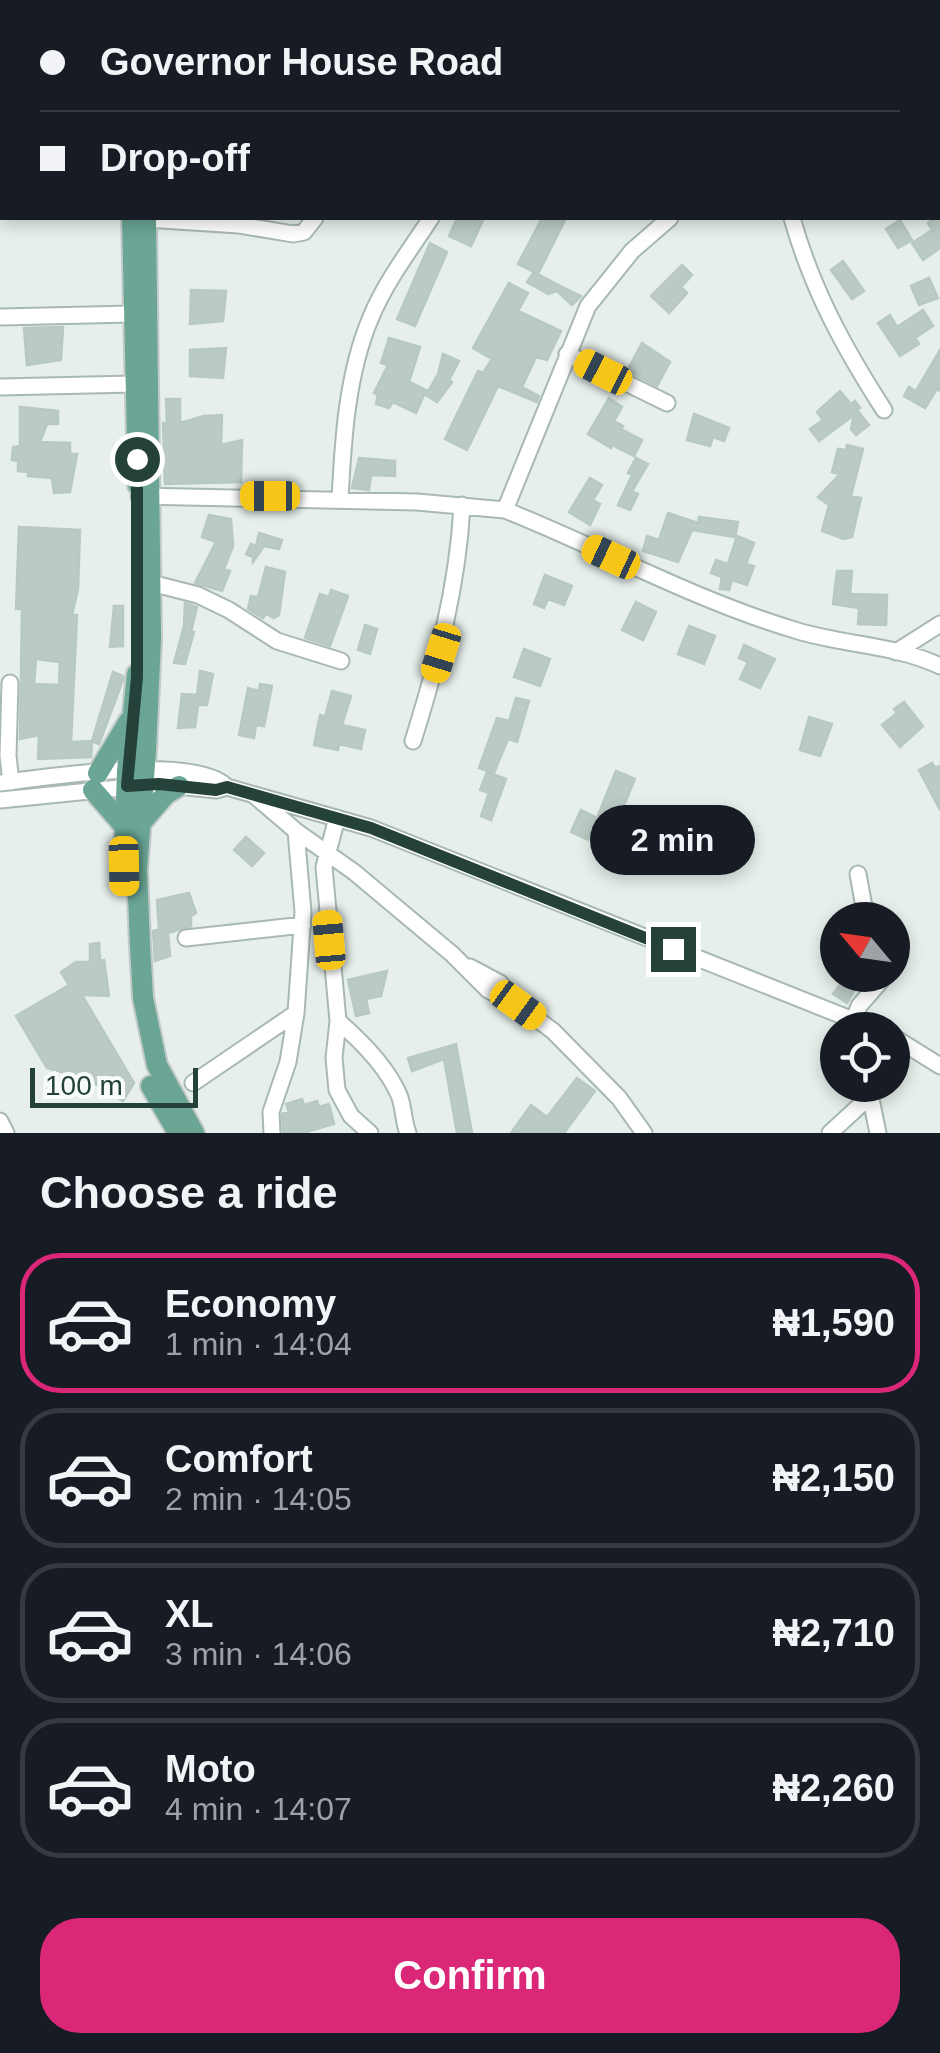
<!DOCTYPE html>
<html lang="en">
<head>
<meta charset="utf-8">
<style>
	:root { --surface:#171b24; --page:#20242c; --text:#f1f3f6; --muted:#9ea1a6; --line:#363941; --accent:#db2777 }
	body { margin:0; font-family:Arial,sans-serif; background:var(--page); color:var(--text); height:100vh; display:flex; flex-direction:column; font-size:38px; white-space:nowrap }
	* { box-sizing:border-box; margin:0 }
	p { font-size:32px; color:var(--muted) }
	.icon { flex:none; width:55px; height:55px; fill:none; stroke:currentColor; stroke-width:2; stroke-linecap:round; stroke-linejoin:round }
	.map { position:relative; height:1133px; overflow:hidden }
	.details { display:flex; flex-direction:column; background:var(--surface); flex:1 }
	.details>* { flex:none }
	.guide { position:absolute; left:0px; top:0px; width:940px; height:220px; box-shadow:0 5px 15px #0003; display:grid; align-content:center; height:220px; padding:0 40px; background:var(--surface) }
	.needle { width:65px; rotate:299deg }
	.controls { position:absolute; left:820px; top:902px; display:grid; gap:20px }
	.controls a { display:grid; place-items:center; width:90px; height:90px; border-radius:50%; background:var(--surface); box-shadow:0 5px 15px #0003; font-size:50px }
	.scale { position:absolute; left:30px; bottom:25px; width:168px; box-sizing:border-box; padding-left:10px; border:5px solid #24423a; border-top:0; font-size:28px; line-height:35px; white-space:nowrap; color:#24423a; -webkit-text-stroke:8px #f7fbf9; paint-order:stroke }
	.end { position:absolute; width:45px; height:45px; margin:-22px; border:12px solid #24423a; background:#fff; box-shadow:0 0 0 5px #fff }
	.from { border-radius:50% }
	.bubble { position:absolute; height:70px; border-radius:35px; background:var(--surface); box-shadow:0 5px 15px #0003; font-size:32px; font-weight:600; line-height:70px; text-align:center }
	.car { position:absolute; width:30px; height:60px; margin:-30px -15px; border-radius:12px; box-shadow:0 0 8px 2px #0007; background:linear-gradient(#f5c518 24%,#345 0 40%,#f5c518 0 76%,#345 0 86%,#f5c518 0) }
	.guide b { display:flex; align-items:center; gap:35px; height:95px; font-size:38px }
	.guide b+b { border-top:2px solid var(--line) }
	.guide i { width:25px; height:25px; background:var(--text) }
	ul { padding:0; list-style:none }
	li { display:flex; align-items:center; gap:30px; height:140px; margin:0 20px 15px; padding:0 20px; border:5px solid var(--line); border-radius:40px }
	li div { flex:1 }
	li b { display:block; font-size:38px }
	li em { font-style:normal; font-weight:600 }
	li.selected { border-color:var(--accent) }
	li>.icon { width:90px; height:90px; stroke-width:1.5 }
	h2 { padding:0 40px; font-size:45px; line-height:120px }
	.button { display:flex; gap:20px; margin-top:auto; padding:20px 40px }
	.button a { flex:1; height:115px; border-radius:40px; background:var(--accent); color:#fff; font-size:40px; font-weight:600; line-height:115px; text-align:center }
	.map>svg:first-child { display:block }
	.building { fill:#bbcac4; stroke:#b8c9c2; stroke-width:2.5; fill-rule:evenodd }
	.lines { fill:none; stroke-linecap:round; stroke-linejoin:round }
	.minor-casing { stroke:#a8b8b2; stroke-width:19 }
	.major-casing { stroke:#c2cac8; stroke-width:24 }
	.minor { stroke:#fff; stroke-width:15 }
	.major { stroke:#6aa596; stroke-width:20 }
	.route { stroke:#24423a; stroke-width:12 }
</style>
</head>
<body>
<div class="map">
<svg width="940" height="1133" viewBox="0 0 940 1133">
	<rect width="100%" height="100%" fill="#e6efeb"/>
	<path class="building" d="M940,213V248L923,260L912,243L932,230L928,223Z
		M457,218H484L471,246L449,236Z
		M542,218H566L538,274L518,264Z
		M900,220L912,240L898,248L886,229Z
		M430,243L447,252L415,326L397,319Z
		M843,261L864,291L852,299L831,270Z
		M682,265L692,275L681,287L687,293L669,313L651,296Z
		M534,272L564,288L581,296L572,305L557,291L548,294L527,282Z
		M929,278L938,298L919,305L911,286Z
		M509,283L528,293L518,311L561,331L547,360L536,357L522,387L539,396L537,402L498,386L467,450L445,439L478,371L483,373L492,359L473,348Z
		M191,290L226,291L223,321L190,324Z
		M923,310L933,326L915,338L919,344L900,356L878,323L890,315L897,327Z
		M63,327L61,360L27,365L24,328Z
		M389,338L420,347L409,382L426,390L416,413L393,402L389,408L376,404L378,395L374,393L388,365L381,363Z
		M642,343L670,362L657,386L627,371Z
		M226,348L223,378L190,376V350Z
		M940,350V391L937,389L925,408L904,396L909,387L916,391Z
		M443,354L459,361L449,380L452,382L437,402L426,395L438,374Z
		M840,391L851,404L855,401L860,408L857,410L869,425L856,435L851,429L854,415L819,441L810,429L823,420L817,412Z
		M609,398L622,407L614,421L623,426L621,429L642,440L634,456L612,445L611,448L588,434Z
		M166,399H180V423L204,416L222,415L221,445L242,440L241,482L165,484L163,423H167Z
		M20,407L58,411V424H47L40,442L70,443V454H77L70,492L54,493L52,478L28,476V472L18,471V461L12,460L13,447L20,446Z
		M694,414L729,428L724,441L713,437L710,446L687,440Z
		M847,445L863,449L851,496L861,498L852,537L844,539L822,531L829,505L818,497L840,474L832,472L838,449L846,450Z
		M359,458L395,461V476L371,475L369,490L352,488Z
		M636,458L648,464L632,491L638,494L630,510L618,505L632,475L628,473Z
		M590,478L602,485L593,500L600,504L590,525L569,512Z
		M668,513L698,523L699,517L738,522L735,537L692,530L678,562L643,551L647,536L659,540Z
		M209,515L231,519L233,546L224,569L230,571L222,591L195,583L216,542L202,537Z
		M19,527L80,530L78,589L72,615H77L71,742L92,741L91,757L38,759L39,735L20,739L22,609H16ZM36,659L60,662L59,685L34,684Z
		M259,533L282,540L279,549L264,546L253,562V557L246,554L251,544L256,546Z
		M737,536L754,543L746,564L754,566L747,585L732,580L729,590L720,589L722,577L711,573L716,560L728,564Z
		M266,567L285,572L279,615L274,618L266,614L263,618L248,609L251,596L258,597Z
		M837,571H852L850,594L887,595L886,625L858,624L859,608L833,604Z
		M545,575L572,586L564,605L548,599L544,608L534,604Z
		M331,590L348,596L330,646L305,638L320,594L329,597Z
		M636,602L656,612L643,640L622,630Z
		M185,603L197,607L191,632H194L185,664L174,663L184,626Z
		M114,606H123V646L110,647Z
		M365,625L377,629L370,654L358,650Z
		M689,626L715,636L704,664L678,654Z
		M744,645L775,659L760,688L740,679L748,662L739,658Z
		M524,649L550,659L540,686L514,677Z
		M200,671L213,674L207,705H198L195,727L178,728L182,694L197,695Z
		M113,672L123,676V680L99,744L92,741Z
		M260,684L272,686L264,726L256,725L254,738L239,735L248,688L259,691Z
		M332,691L351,696L342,725L365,730L361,749L339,744L338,750L314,745L320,715L325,717Z
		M516,698L529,701L517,742L508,739L494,773L479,768L497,718L509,721Z
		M904,702L923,726L900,747L882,725L897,713L894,709Z
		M809,717L832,724L820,756L800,750Z
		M932,763L935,768L940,766V810L919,770Z
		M616,771L635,779L609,841L592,833L588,840L571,832L581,810L597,818Z
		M487,772L506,779L491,820L481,816L489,793L480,790Z
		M246,837L264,853L252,866L234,850Z
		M189,893L196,913L191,916V926L168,933L170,956L155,961L153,931L159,929L157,900Z
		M99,943L100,961L104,960L109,996L82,995L134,1083L123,1101L89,1080L47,1068L16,1016L69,985L61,972L76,962H90V944Z
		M387,971L381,996L366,999L369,1013L356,1016L348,980Z
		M847,975H863L847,1003L833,994Z
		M456,1044L472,1133H457L444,1059L412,1071L408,1058Z
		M577,1078L595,1091L564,1133H511L531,1105L547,1117Z
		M302,1099L304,1105L317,1101L319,1107L329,1104L334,1124L303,1133H283L282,1114L289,1112L286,1104Z"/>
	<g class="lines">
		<defs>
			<path id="minor" d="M477,2L480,0
				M938,120L940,121
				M792,218C812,289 844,348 884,410
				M146,219L239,225L293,234L304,232L315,218
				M1,317L132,314
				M567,354L667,403
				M0,387L134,384
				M139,496L417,502L505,510L588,306L632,251L670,218
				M340,500C343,439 347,373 371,317C386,281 410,250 431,218
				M505,510C603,549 696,601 798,631C844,645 896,645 940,666
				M151,583L198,595L229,610L277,641L341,661
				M896,652L940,624
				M10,683L8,756L11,782
				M413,741C437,664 458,586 462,505
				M0,783C46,777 195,754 227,787L371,828L878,1030
				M255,796L296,831L303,912L296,1013L288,1062L271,1112L272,1133
				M0,800L159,784L216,790L227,787
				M337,818L324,867L338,1021L334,1058L337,1090L351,1116L370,1133
				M296,831L354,872L452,954L488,990L518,1005L553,1031L619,1098L644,1133
				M858,874L864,907L871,920
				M186,938L303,925
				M470,967L500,983L518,1005
				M854,1020L859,1006L886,975
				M338,1021C360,1040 387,1067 399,1095C404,1107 403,1121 408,1133
				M892,1036L940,1066
				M193,1083L296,1013
				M868,1085L878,1133
				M0,1121L6,1133
				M830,1133L870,1096"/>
			<path id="major" d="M154,2V0
				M168,2L169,0
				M132,218L138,485
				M146,218L151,638L146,751L137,870L140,945L143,998L157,1065L194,1133
				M98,773L129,721
				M93,790L125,827
				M140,824L166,794L179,786
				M124,855L127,771L137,674
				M151,1086L178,1133"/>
		</defs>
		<use href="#minor" class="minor-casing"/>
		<use href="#major" class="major-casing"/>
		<use href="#minor" class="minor"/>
		<use href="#major" class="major"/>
	</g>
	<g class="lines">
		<path class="route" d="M137,459V677L127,786L159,784L216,790L227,787L371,828L673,949"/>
	</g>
</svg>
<div class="controls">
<a><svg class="needle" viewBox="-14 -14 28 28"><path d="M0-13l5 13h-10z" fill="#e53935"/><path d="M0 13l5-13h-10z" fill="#9ea1a6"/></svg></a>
<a><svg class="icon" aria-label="locate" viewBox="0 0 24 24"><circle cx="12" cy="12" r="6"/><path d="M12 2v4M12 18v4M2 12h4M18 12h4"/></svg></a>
</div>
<div class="scale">100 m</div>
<i class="end from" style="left:137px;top:459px"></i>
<i class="end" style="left:673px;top:949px"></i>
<div class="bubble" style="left:590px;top:805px;width:165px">2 min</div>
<i class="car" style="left:603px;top:372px;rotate:297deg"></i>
<i class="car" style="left:270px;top:496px;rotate:270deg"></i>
<i class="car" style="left:611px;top:557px;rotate:295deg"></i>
<i class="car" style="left:441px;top:653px;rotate:197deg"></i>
<i class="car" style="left:124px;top:866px;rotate:179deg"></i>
<i class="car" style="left:329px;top:940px;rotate:355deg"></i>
<i class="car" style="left:518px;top:1005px;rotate:126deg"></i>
<div class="guide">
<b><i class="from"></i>Governor House Road</b>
<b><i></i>Drop-off</b>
</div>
</div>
<section class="details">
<h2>Choose a ride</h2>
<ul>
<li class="selected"><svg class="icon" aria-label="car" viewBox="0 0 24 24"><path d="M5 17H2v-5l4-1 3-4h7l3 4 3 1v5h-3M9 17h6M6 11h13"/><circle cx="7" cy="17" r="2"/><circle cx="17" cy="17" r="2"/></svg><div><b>Economy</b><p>1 min · 14:04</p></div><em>₦1,590</em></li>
<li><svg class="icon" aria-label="car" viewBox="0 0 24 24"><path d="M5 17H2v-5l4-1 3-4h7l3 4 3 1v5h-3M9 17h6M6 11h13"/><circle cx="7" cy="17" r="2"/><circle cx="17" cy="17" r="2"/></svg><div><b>Comfort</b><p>2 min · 14:05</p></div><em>₦2,150</em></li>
<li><svg class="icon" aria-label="car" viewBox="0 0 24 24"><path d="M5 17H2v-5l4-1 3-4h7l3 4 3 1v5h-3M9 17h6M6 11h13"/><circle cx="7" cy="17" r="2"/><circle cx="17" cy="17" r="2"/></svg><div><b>XL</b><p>3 min · 14:06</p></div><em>₦2,710</em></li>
<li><svg class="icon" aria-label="car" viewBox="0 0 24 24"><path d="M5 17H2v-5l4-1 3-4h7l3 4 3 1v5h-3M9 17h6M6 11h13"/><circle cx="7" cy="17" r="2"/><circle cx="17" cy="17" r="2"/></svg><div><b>Moto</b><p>4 min · 14:07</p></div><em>₦2,260</em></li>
</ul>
<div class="button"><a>Confirm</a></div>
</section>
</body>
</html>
